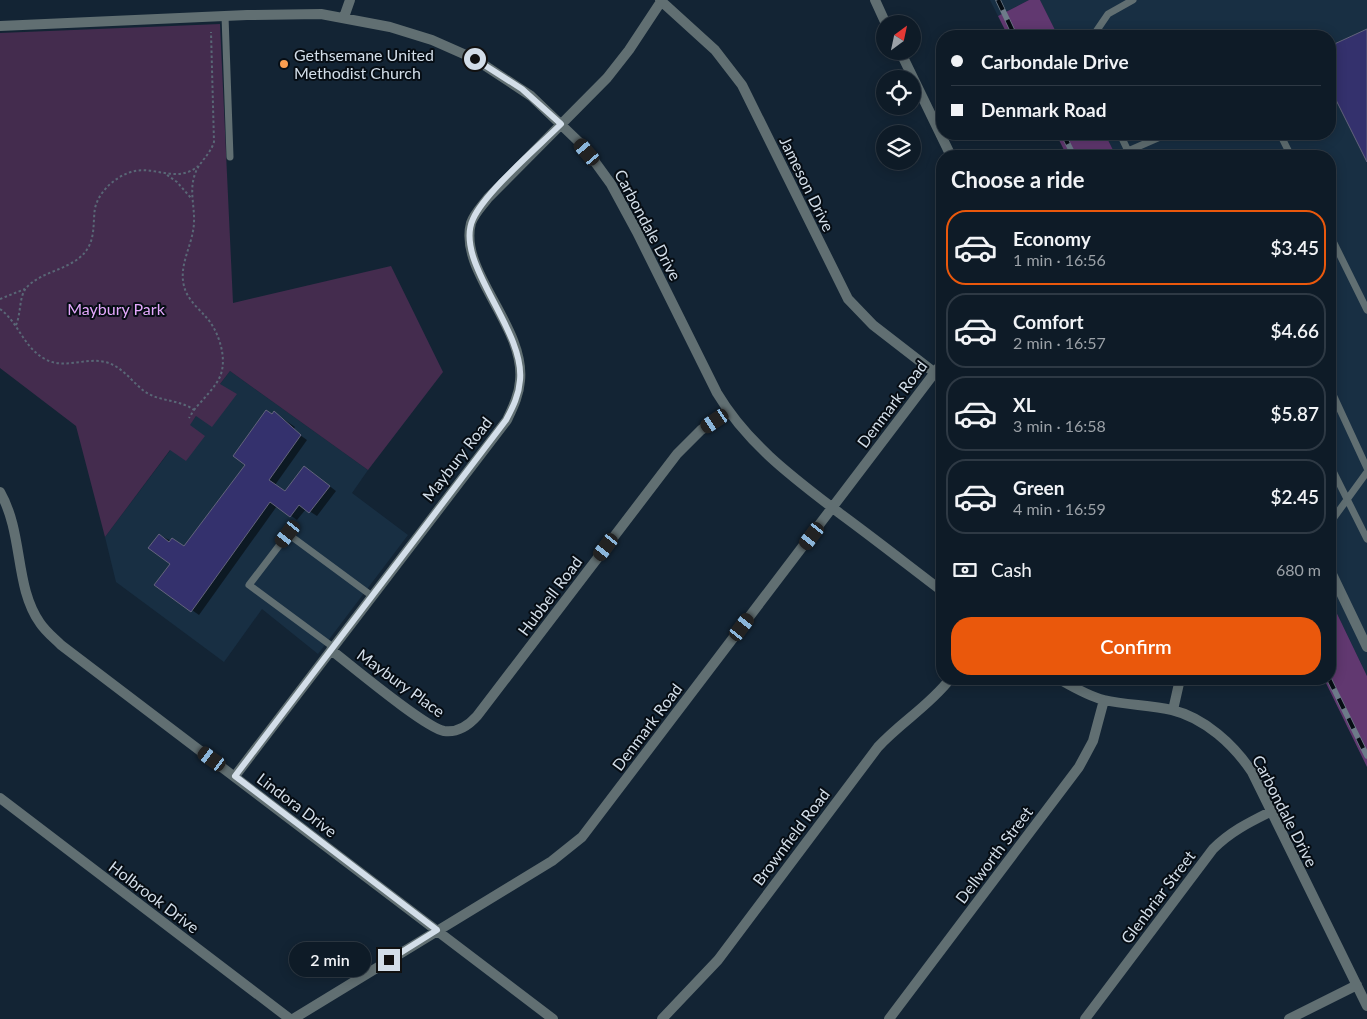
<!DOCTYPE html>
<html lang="en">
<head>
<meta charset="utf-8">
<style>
	:root { --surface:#0e1b27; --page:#1c2833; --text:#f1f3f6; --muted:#9ba1a7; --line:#2e3944; --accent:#ea580c }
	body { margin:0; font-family:Lato,sans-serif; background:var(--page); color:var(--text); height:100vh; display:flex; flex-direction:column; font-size:19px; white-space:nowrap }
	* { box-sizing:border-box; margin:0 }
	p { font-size:16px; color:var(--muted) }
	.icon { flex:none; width:28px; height:28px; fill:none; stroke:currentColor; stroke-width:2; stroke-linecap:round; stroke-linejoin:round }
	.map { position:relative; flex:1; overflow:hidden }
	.panel { position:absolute; left:936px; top:150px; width:400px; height:535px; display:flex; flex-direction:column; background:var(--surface); border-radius:20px; box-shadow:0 2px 12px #0003,0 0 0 1px var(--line) }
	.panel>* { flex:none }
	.banner { position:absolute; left:936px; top:30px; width:400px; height:110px; border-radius:20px; box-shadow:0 2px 12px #0003,0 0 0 1px var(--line); display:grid; align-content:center; height:110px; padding:0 15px; background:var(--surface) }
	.needle { width:32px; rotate:33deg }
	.tools { position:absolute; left:876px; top:15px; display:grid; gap:10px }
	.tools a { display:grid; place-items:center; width:45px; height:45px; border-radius:50%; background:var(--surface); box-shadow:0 2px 12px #0003,0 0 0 1px var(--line); font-size:25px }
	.end { position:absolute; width:22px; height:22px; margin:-11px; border:6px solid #d3dee9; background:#111; box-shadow:0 0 0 2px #111 }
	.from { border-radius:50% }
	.bubble { position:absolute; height:35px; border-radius:18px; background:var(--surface); box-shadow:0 2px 12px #0003,0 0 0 1px var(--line); font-size:16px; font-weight:600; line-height:35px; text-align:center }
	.car { position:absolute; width:15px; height:30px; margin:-15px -8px; border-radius:6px; box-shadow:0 0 4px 1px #0007; background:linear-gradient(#222 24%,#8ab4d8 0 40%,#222 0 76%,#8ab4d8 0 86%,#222 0) }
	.banner b { display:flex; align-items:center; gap:18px; height:48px; font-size:19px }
	.banner b+b { border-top:1px solid var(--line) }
	.banner i { width:12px; height:12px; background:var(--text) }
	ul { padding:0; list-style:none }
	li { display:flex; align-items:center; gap:15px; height:75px; margin:0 10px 8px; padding:0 5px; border:2px solid var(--line); border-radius:20px }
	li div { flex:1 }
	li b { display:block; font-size:19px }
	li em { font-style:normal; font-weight:600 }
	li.active { border-color:var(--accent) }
	li>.icon { width:45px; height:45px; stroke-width:1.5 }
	h2 { padding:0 15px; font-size:22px; line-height:60px }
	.pay { display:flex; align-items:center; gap:12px; height:55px; padding:0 15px; font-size:19px }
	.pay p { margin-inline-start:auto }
	.primary-button { display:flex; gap:10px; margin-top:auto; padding:10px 15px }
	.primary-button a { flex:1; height:58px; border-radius:20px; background:var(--accent); color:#fff; font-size:20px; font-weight:600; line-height:58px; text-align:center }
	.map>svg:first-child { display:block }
	.built { fill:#182f43 }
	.green { fill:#442c4e }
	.forest { fill:#613870 }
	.shadow { fill:#0007 }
	.building { fill:#34316d; stroke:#63647c }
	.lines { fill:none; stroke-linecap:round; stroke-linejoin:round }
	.path { stroke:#596776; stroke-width:2; stroke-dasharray:2.5 2.5; stroke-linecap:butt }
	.lane { stroke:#616f72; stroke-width:7 }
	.street { stroke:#616f72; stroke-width:10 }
	.rail-casing { stroke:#6d7b89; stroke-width:5.5 }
	.rail { stroke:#060d14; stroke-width:4; stroke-dasharray:11; stroke-linecap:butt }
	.route { stroke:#d3dee9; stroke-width:6 }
	.poi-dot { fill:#fb9e50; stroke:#060d14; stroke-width:2 }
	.labels { text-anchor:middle; stroke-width:4; stroke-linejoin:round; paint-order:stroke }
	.poi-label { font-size:16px; fill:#d3dee9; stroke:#060d14; text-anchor:start }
	.street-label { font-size:16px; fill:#d3dee9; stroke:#060d14 }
	.park-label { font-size:16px; fill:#e4a8fc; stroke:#060d14 }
</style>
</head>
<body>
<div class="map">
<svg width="1367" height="1019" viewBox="0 0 1367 1019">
	<rect width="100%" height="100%" fill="#132434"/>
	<path class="built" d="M990,0H1029L998,16Z
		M1040,0H1367V676L1330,599V156H1116L1105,134H1330V36H1058Z
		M230,371L368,470L352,493L408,535L318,654L262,609L224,662L116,582L105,537Z"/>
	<path class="green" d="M220,24L233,303L391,266L443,372L368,470L230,371L220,384L237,394L212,427L196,416L190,425L205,436L186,461L170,450L105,537L76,426L0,368V33Z"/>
	<path class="forest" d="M1029,0H1040L1058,36H1008L998,16Z
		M1056,134H1105L1116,156H1067Z
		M1330,599L1367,676V767L1324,679H1330Z"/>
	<path class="shadow" d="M275,413L295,427L293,430L307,440L275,485L286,492L311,472L336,491L317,516L306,509L297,520L277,506L199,615L156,585L172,564L159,535L184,547L246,465Z"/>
	<path class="building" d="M1367,29V162L1330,88V46Z
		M266,410L272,414L274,411L301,435L269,480L285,491L304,466L330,486L309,513L299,505L290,517L270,502L191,612L154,585L170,564L148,548L159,534L169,542L172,538L184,546L245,465L233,456Z"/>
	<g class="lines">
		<path class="path" d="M167,175L177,182L191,198
			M0,299L25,289
			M0,309C19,323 23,347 45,359C64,370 85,357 105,362C122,366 131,381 144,391C159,402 179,399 194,410L189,418
			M16,325C21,314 19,297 26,288C43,269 77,270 89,246C95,234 93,221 95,208C99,192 113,179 128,173C152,163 176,185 198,166
			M194,410C202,400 217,386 221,374C227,356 218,330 206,317C198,308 187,299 184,286C179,267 190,249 193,231C197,211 188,193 195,174C199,162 210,155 214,142L211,32"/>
		<path class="lane" d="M225,16L230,157
			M1093,36L1108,14L1133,0
			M1120,134L1128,151L1167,134
			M1280,134L1291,156
			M1330,235L1367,310
			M1330,388L1367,468
			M1330,465L1367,539
			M1330,523L1367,472
			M333,647L249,585L288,534L372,596"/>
		<path class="street" d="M660,0L715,50L742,85L848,299L873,325L935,373
			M875,0L886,24
			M344,17L350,0
			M0,26L247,15L321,14L390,27L432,40L475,59L531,96L578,141L595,162L611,184L637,232L717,393C748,445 795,479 842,515C876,540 909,566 942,591
			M900,51L951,156
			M1128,151L1131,156
			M0,492C24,534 14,586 40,623C46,632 54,638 61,645L553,1019
			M1330,570L1367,647
			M331,650C352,666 424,727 444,731C458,733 468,726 477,716L677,454L701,430L728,412
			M1059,679C1073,687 1088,696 1104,700C1126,705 1150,705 1172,710C1205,718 1234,745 1252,772L1367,1006
			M1173,710L1180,679
			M235,776L507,420C513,407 519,395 520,381C526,327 458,271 471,223C474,214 482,206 488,198L607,78L629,50L662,0
			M0,798L290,1019
			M293,1019L552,861L582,837L942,363
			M662,1019L718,960L878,747C901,722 929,706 950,679
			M889,1019L1079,767L1093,741L1104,700
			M1085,1019L1213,849C1231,831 1250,822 1272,811
			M1289,1019L1357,985"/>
		<defs>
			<path id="rail" d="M998,0L1015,36
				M1063,134L1074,156
				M1329,679L1367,756"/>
		</defs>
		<use href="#rail" class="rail-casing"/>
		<use href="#rail" class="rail"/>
	</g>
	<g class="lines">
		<path class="route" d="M389,960L437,930L235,776L506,420C513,407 519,395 520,380C525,329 453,262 473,219C485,192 538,147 561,124L522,89L475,59"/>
	</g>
	<circle class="poi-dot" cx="284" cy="64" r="5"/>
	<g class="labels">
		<g class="poi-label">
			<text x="294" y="61">Gethsemane United<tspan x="294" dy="18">Methodist Church</tspan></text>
		</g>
		<g class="street-label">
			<text transform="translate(807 184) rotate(64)" y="6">Jameson Drive</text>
			<text transform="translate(648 225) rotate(62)" y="6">Carbondale Drive</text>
			<text transform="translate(892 404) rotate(-53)" y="6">Denmark Road</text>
			<text transform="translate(457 459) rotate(-52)" y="6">Maybury Road</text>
			<text transform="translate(550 596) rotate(-53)" y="6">Hubbell Road</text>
			<text transform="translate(401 683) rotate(36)" y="6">Maybury Place</text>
			<text transform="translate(647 727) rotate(-53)" y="6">Denmark Road</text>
			<text transform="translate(297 805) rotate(37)" y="6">Lindora Drive</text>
			<text transform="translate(1285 811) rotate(63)" y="6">Carbondale Drive</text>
			<text transform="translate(791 837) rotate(-53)" y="6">Brownfield Road</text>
			<text transform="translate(994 855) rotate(-53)" y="6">Dellworth Street</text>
			<text transform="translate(154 897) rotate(37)" y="6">Holbrook Drive</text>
			<text transform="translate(1158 897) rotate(-53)" y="6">Glenbriar Street</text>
		</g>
		<g class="park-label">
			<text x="116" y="315">Maybury Park</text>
		</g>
	</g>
</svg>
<div class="tools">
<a><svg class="needle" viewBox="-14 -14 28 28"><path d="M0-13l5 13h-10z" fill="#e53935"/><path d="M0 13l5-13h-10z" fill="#9ba1a7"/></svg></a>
<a><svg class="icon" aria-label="locate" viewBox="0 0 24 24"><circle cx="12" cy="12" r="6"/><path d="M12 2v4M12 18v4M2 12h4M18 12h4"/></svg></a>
<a><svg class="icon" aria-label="layers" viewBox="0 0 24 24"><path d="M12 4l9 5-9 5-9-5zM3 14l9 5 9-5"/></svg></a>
</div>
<i class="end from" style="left:475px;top:59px"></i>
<i class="end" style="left:389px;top:960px"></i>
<div class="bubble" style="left:289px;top:942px;width:82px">2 min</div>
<i class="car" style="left:587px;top:152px;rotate:320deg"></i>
<i class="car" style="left:715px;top:421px;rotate:236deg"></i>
<i class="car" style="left:288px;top:534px;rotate:218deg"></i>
<i class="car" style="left:812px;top:536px;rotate:217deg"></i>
<i class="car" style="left:606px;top:547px;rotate:217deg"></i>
<i class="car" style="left:742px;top:627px;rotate:37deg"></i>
<i class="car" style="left:212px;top:759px;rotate:306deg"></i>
<div class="banner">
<b><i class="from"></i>Carbondale Drive</b>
<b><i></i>Denmark Road</b>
</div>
<section class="panel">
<h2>Choose a ride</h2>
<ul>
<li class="active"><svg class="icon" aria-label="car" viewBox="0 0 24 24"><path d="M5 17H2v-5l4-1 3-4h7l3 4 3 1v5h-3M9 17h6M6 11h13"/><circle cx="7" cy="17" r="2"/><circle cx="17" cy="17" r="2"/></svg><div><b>Economy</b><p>1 min · 16:56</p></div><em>$3.45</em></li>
<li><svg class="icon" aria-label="car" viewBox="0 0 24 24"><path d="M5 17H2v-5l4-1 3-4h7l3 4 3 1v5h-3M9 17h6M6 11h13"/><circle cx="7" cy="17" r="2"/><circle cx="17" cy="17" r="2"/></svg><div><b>Comfort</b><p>2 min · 16:57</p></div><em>$4.66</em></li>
<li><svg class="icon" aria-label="car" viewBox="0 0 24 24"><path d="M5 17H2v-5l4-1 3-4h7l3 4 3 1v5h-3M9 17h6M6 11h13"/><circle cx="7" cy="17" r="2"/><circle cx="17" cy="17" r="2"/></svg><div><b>XL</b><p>3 min · 16:58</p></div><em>$5.87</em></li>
<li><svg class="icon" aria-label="car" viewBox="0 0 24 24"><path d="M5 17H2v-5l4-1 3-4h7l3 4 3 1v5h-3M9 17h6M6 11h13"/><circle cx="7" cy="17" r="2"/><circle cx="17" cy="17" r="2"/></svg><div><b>Green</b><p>4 min · 16:59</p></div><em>$2.45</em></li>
</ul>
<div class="pay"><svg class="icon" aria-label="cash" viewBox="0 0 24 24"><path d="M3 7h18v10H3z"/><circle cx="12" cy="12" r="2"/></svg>Cash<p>680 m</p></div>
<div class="primary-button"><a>Confirm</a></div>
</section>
</div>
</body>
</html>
